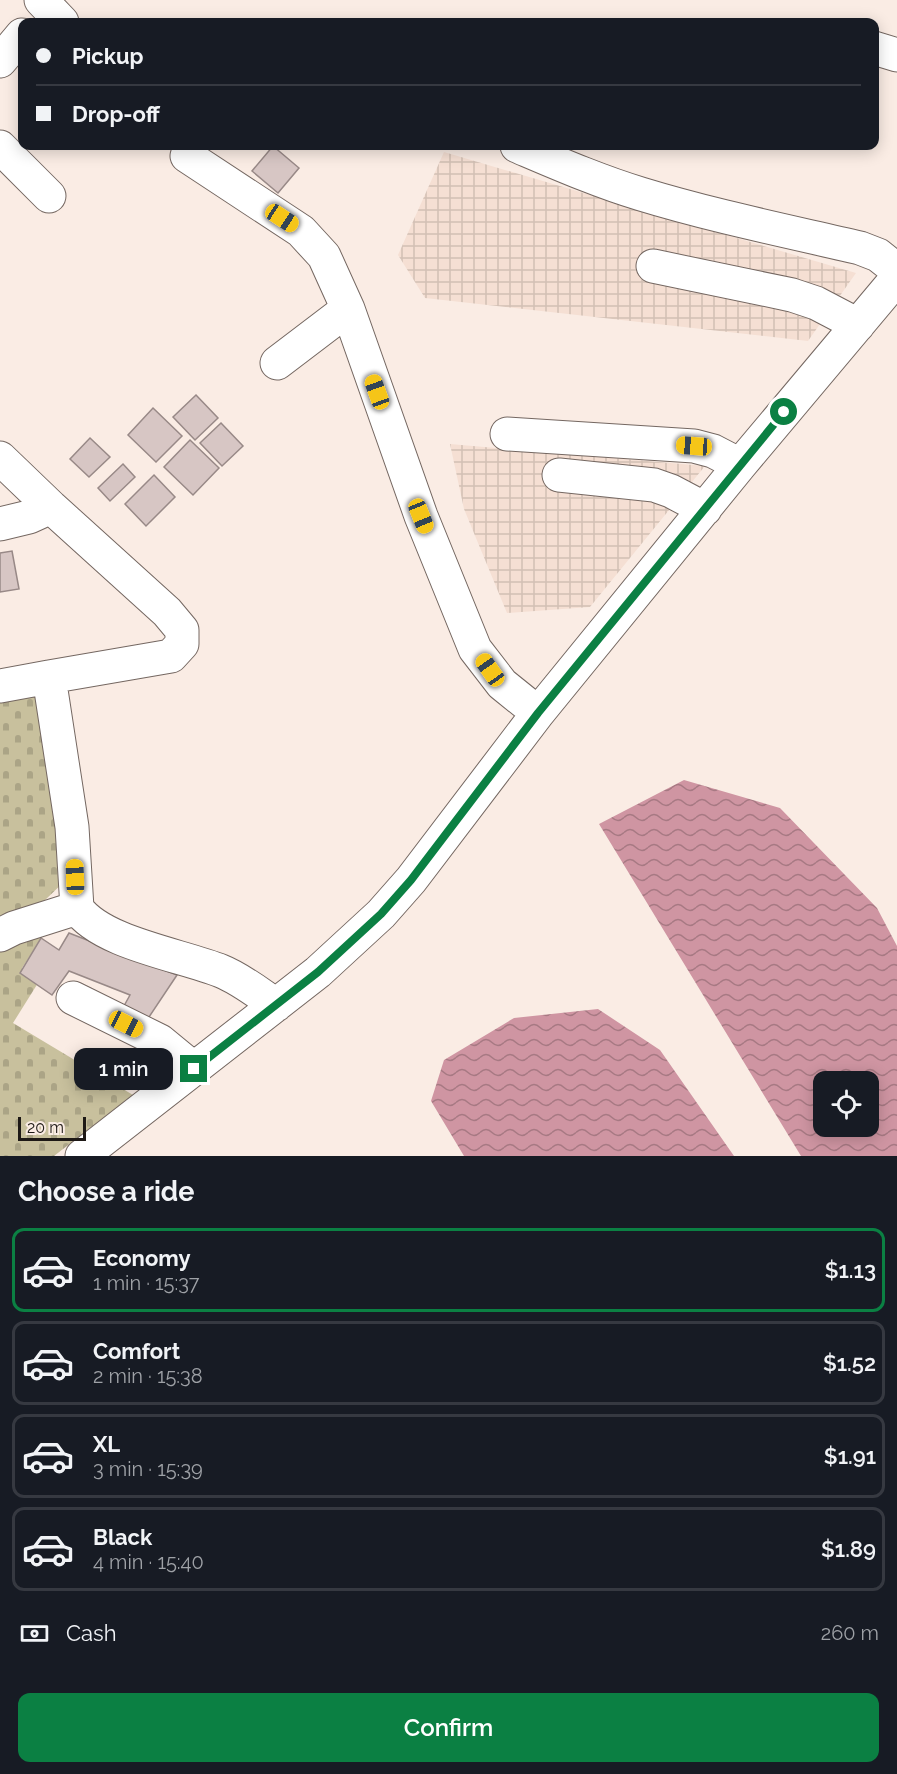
<!DOCTYPE html>
<html lang="en">
<head>
<meta charset="utf-8">
<style>
	:root { --surface:#171b24; --page:#20242c; --text:#f1f3f6; --muted:#9ea1a6; --line:#363941; --accent:#0b8043 }
	body { margin:0; font-family:Raleway,sans-serif; background:var(--page); color:var(--text); height:100vh; display:flex; flex-direction:column; font-size:22px; white-space:nowrap }
	* { box-sizing:border-box; margin:0 }
	p { font-size:20px; color:var(--muted) }
	.icon { flex:none; width:33px; height:33px; fill:none; stroke:currentColor; stroke-width:2; stroke-linecap:round; stroke-linejoin:round }
	.map { position:relative; height:1156px; overflow:hidden }
	.sheet { display:flex; flex-direction:column; background:var(--surface); flex:1 }
	.sheet>* { flex:none }
	.top-card { position:absolute; left:18px; top:18px; width:861px; height:132px; border-radius:12px; box-shadow:0 3px 15px #0003; display:grid; align-content:center; height:132px; padding:0 18px; background:var(--surface) }
	.tools { position:absolute; left:813px; top:1071px; display:grid; gap:12px }
	.tools a { display:grid; place-items:center; width:66px; height:66px; border-radius:12px; background:var(--surface); box-shadow:0 3px 15px #0003; font-size:30px }
	.scale { position:absolute; left:18px; bottom:15px; width:68px; box-sizing:border-box; padding-left:6px; border:3px solid #1e1916; border-top:0; font-size:16px; line-height:21px; white-space:nowrap; color:#1e1916; -webkit-text-stroke:4px #faece4; paint-order:stroke }
	.end { position:absolute; width:27px; height:27px; margin:-14px; border:8px solid #0b8043; background:#fff; box-shadow:0 0 0 3px #fff }
	.from { border-radius:50% }
	.bubble { position:absolute; height:42px; border-radius:12px; background:var(--surface); box-shadow:0 3px 15px #0003; font-size:20px; font-weight:600; line-height:42px; text-align:center }
	.car { position:absolute; width:18px; height:36px; margin:-18px -9px; border-radius:8px; box-shadow:0 0 4px 2px #0007; background:linear-gradient(#f5c518 24%,#345 0 40%,#f5c518 0 76%,#345 0 86%,#f5c518 0) }
	.top-card b { display:flex; align-items:center; gap:21px; height:57px; font-size:22px }
	.top-card b+b { border-top:2px solid var(--line) }
	.top-card i { width:15px; height:15px; background:var(--text) }
	ul { padding:0; list-style:none }
	li { display:flex; align-items:center; gap:18px; height:84px; margin:0 12px 9px; padding:0 6px; border:3px solid var(--line); border-radius:12px }
	li div { flex:1 }
	li b { display:block; font-size:22px }
	li em { font-style:normal; font-weight:600 }
	li.current { border-color:var(--accent) }
	li>.icon { width:54px; height:54px; stroke-width:1.5 }
	h2 { padding:0 18px; font-size:27px; line-height:72px }
	.pay { display:flex; align-items:center; gap:15px; height:66px; padding:0 18px; font-size:22px }
	.pay p { margin-inline-start:auto }
	.primary-button { display:flex; gap:12px; margin-top:auto; padding:12px 18px }
	.primary-button a { flex:1; height:69px; border-radius:12px; background:var(--accent); color:#fff; font-size:24px; font-weight:600; line-height:69px; text-align:center }
	.map>svg:first-child { display:block }
	.industrial { fill:url(#industrial-grid) }
	.cemetery { fill:url(#cemetery-stones) }
	.water { fill:url(#water-waves); fill-rule:evenodd }
	.building { fill:#d7c6c4; stroke:#988987; stroke-width:1.5 }
	.lines { fill:none; stroke-linecap:round; stroke-linejoin:round }
	.minor-casing { stroke:#746761; stroke-width:35 }
	.minor { stroke:#fff; stroke-width:33 }
	.route { stroke:#0b8043; stroke-width:8 }
</style>
</head>
<body>
<div class="map">
<svg width="897" height="1156" viewBox="0 0 897 1156">
	<defs>
		<pattern id="industrial-grid" width="8" height="8" patternUnits="userSpaceOnUse" patternTransform="scale(1.5)"><rect width="8" height="8" fill="#f5dfd3"/><path d="M0 4h8M4 0v8" fill="none" stroke="#d2bfb4"/></pattern>
		<pattern id="cemetery-stones" width="16" height="16" patternUnits="userSpaceOnUse" patternTransform="scale(1.5)"><rect width="16" height="16" fill="#c8c09d"/><path d="M2 7V4a2 2 0 0 1 4 0v3zM10 15v-3a2 2 0 0 1 4 0v3z" fill="#aba486"/></pattern>
		<pattern id="water-waves" width="16" height="10" patternUnits="userSpaceOnUse" patternTransform="scale(1.5)"><rect width="16" height="10" fill="#cf95a2"/><path d="M0 5q4-4 8 0t8 0" fill="none" stroke="#a77983"/></pattern>
	</defs>
	<rect width="100%" height="100%" fill="#faece4"/>
	<path class="industrial" d="M444,152L856,273L808,341L425,298L398,255Z
		M450,444L705,466L590,607L507,613L464,509Z"/>
	<path class="cemetery" d="M33,689L53,766L67,879L43,902L52,922L22,968L38,983L13,1023L133,1095L54,1156H0V694Z"/>
	<path class="water" d="M684,780L780,808L877,908L897,946V1156H801L599,824ZM824,1082H868V1126H824Z
		M598,1009L660,1050L734,1156H464L431,1101L444,1060L514,1018Z"/>
	<path class="building" d="M273,146L299,168L278,193L252,171Z
		M196,395L218,418L195,440L173,417Z
		M153,408L182,436L156,462L128,435Z
		M221,423L243,446L222,466L200,443Z
		M90,438L110,457L89,477L70,459Z
		M190,440L219,468L193,495L164,467Z
		M123,464L135,477L110,501L98,488Z
		M154,475L175,497L146,526L125,504Z
		M12,551L19,589L0,592V553Z
		M69,933L177,975L141,1029L119,1015L130,995L69,971L52,995L20,973L41,938L59,950Z"/>
	<g class="lines">
		<defs>
			<path id="minor" d="M41,0L62,22
				M874,48L897,55
				M0,61L22,35
				M517,146C557,163 598,181 641,194C713,216 787,231 860,248L878,255L897,270
				M0,147L49,196
				M187,156L301,231L324,256L348,309L421,516L475,649L502,684L538,713
				M653,266L792,295L816,303L858,325
				M277,363L348,309
				M507,434L694,446L713,451L740,465
				M0,458L51,507L167,612L182,630V644L171,656L49,677
				M559,475L654,485L671,491L705,509
				M0,524L29,517L51,507
				M0,686L49,677L72,827L77,908C101,943 181,955 221,971C241,979 258,993 276,1005
				M0,935L14,928L77,908
				M73,998L160,1041L194,1069
				M82,1156L318,972L381,914L411,880L538,713L740,465L897,278"/>
		</defs>
		<use href="#minor" class="minor-casing"/>
		<use href="#minor" class="minor"/>
	</g>
	<g class="lines">
		<path class="route" d="M194,1069L318,972L381,914L411,880L538,713L784,412"/>
	</g>
</svg>
<div class="tools">
<a><svg class="icon" aria-label="locate" viewBox="0 0 24 24"><circle cx="12" cy="12" r="6"/><path d="M12 2v4M12 18v4M2 12h4M18 12h4"/></svg></a>
</div>
<div class="scale">20 m</div>
<i class="end from" style="left:784px;top:412px"></i>
<i class="end" style="left:194px;top:1069px"></i>
<div class="bubble" style="left:74px;top:1048px;width:99px">1 min</div>
<i class="car" style="left:282px;top:218px;rotate:123deg"></i>
<i class="car" style="left:377px;top:392px;rotate:340deg"></i>
<i class="car" style="left:694px;top:446px;rotate:274deg"></i>
<i class="car" style="left:421px;top:516px;rotate:158deg"></i>
<i class="car" style="left:490px;top:670px;rotate:325deg"></i>
<i class="car" style="left:75px;top:877px;rotate:358deg"></i>
<i class="car" style="left:126px;top:1024px;rotate:117deg"></i>
<div class="top-card">
<b><i class="from"></i>Pickup</b>
<b><i></i>Drop-off</b>
</div>
</div>
<section class="sheet">
<h2>Choose a ride</h2>
<ul>
<li class="current"><svg class="icon" aria-label="car" viewBox="0 0 24 24"><path d="M5 17H2v-5l4-1 3-4h7l3 4 3 1v5h-3M9 17h6M6 11h13"/><circle cx="7" cy="17" r="2"/><circle cx="17" cy="17" r="2"/></svg><div><b>Economy</b><p>1 min · 15:37</p></div><em>$1.13</em></li>
<li><svg class="icon" aria-label="car" viewBox="0 0 24 24"><path d="M5 17H2v-5l4-1 3-4h7l3 4 3 1v5h-3M9 17h6M6 11h13"/><circle cx="7" cy="17" r="2"/><circle cx="17" cy="17" r="2"/></svg><div><b>Comfort</b><p>2 min · 15:38</p></div><em>$1.52</em></li>
<li><svg class="icon" aria-label="car" viewBox="0 0 24 24"><path d="M5 17H2v-5l4-1 3-4h7l3 4 3 1v5h-3M9 17h6M6 11h13"/><circle cx="7" cy="17" r="2"/><circle cx="17" cy="17" r="2"/></svg><div><b>XL</b><p>3 min · 15:39</p></div><em>$1.91</em></li>
<li><svg class="icon" aria-label="car" viewBox="0 0 24 24"><path d="M5 17H2v-5l4-1 3-4h7l3 4 3 1v5h-3M9 17h6M6 11h13"/><circle cx="7" cy="17" r="2"/><circle cx="17" cy="17" r="2"/></svg><div><b>Black</b><p>4 min · 15:40</p></div><em>$1.89</em></li>
</ul>
<div class="pay"><svg class="icon" aria-label="cash" viewBox="0 0 24 24"><path d="M3 7h18v10H3z"/><circle cx="12" cy="12" r="2"/></svg>Cash<p>260 m</p></div>
<div class="primary-button"><a>Confirm</a></div>
</section>
</body>
</html>
